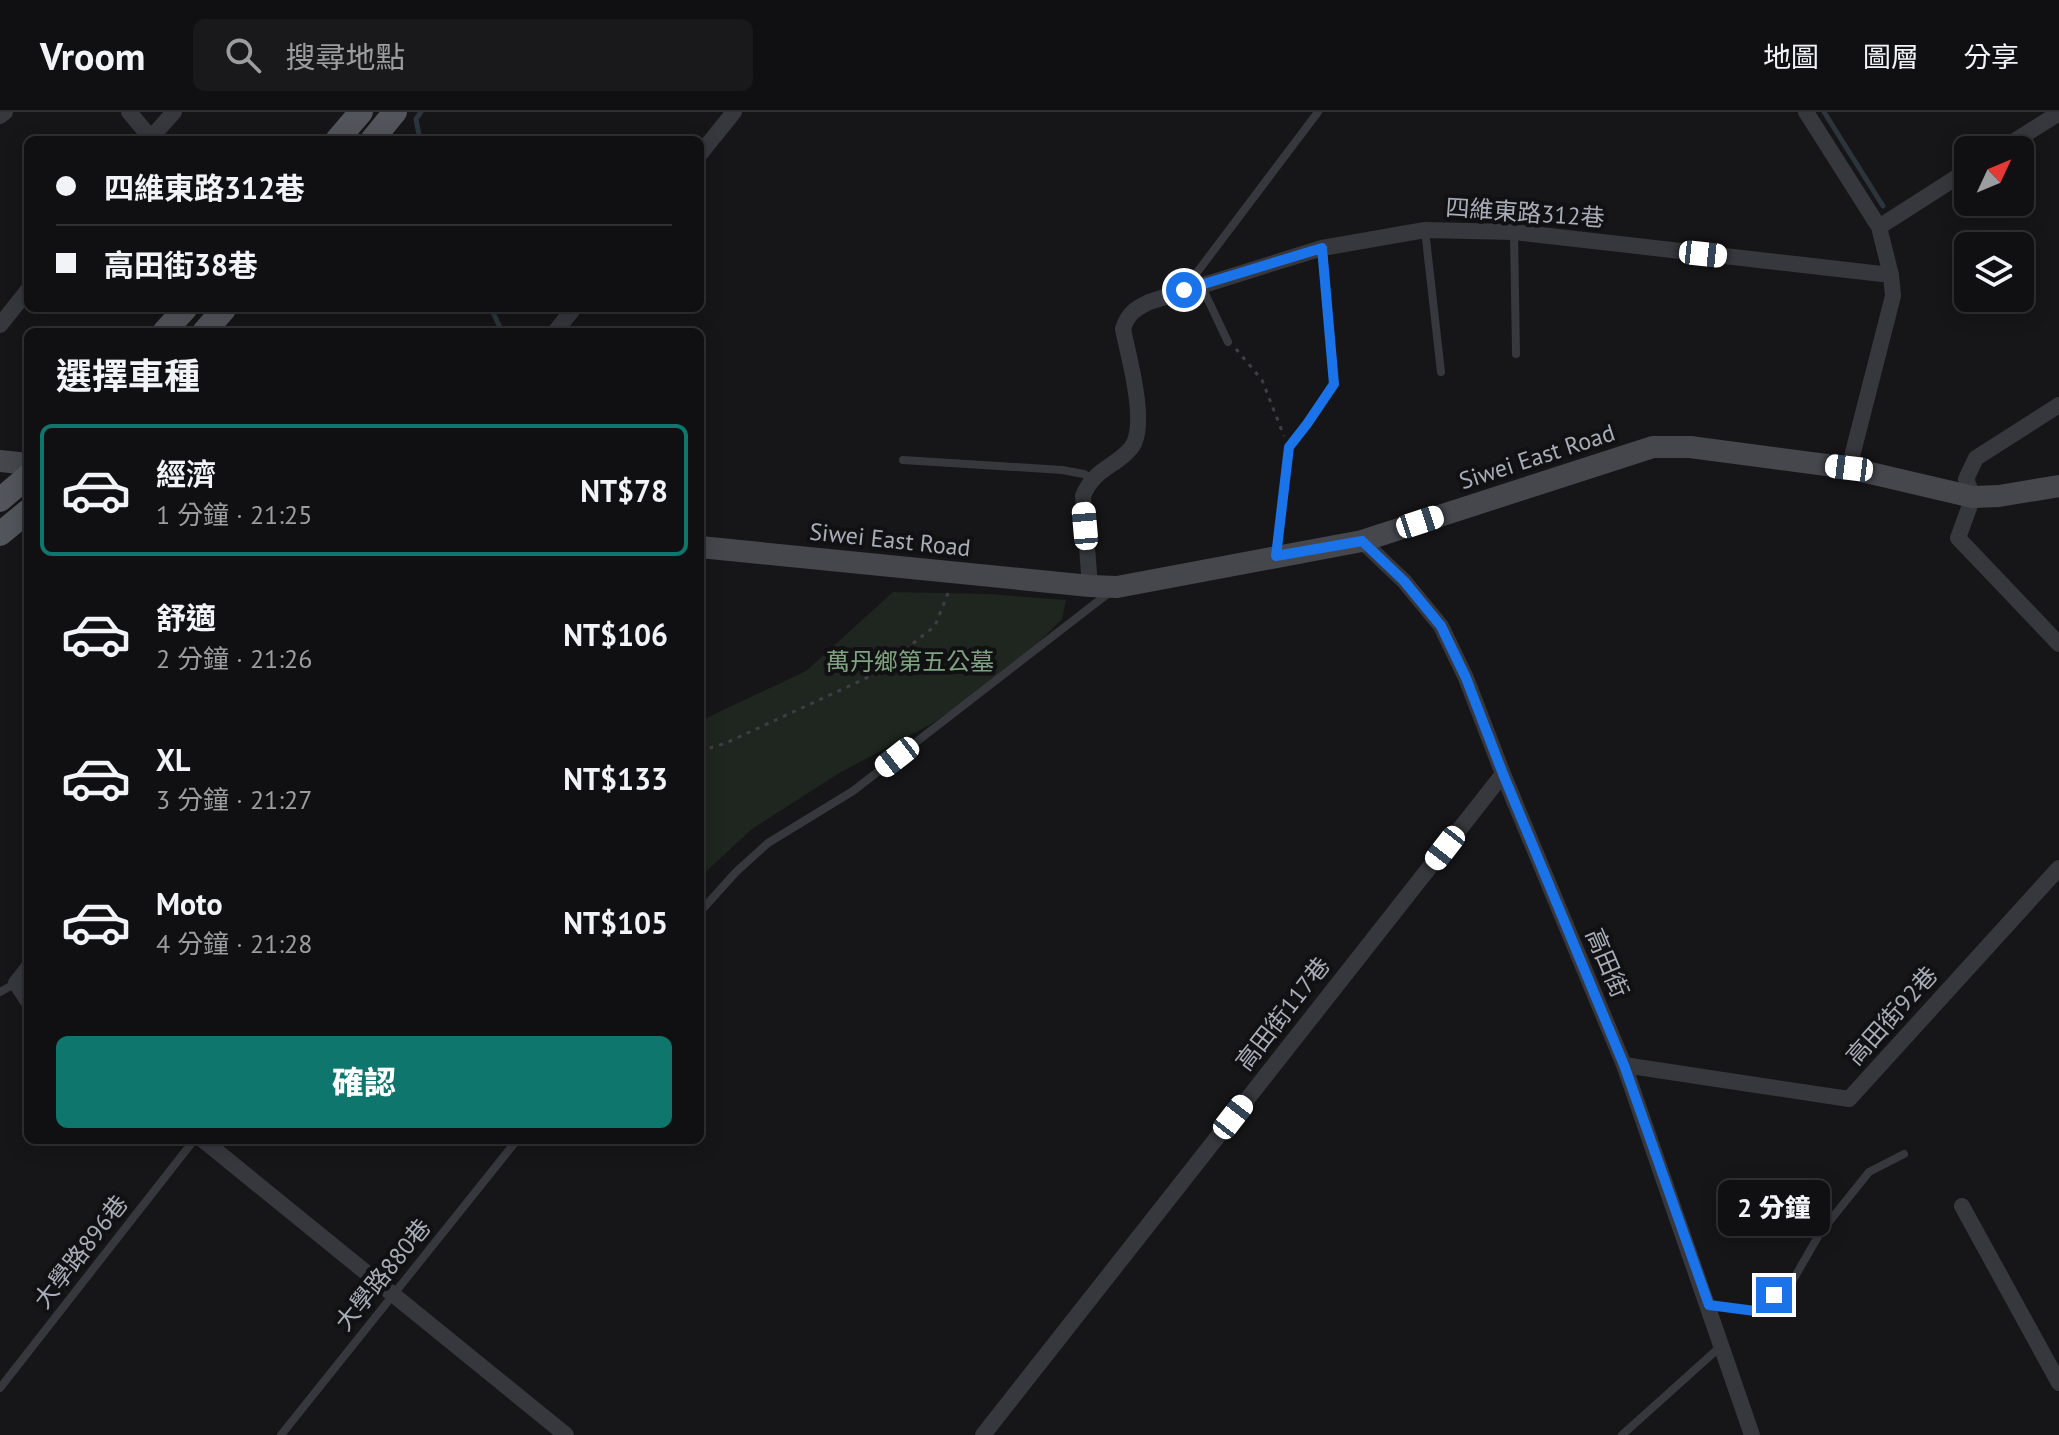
<!DOCTYPE html>
<html lang="zh-TW">
<head>
<meta charset="utf-8">
<style>
	:root { --surface:#101012; --page:#19191b; --text:#f1f3f6; --muted:#9c9d9f; --line:#303032; --accent:#0f766e }
	body { margin:0; font-family:"PT Sans","Noto Sans TC",sans-serif; background:var(--page); color:var(--text); height:100vh; display:flex; flex-direction:column; font-size:30px; white-space:nowrap }
	* { box-sizing:border-box; margin:0 }
	p { font-size:26px; color:var(--muted) }
	.icon { flex:none; width:44px; height:44px; fill:none; stroke:currentColor; stroke-width:2; stroke-linecap:round; stroke-linejoin:round }
	.map { position:relative; flex:1; overflow:hidden }
	.side { position:absolute; left:24px; top:216px; width:680px; height:816px; display:flex; flex-direction:column; background:var(--surface); border-radius:12px; box-shadow:0 4px 20px #0003,0 0 0 2px var(--line) }
	.side>* { flex:none }
	.banner { position:absolute; left:24px; top:24px; width:680px; height:176px; border-radius:12px; box-shadow:0 4px 20px #0003,0 0 0 2px var(--line); display:grid; align-content:center; height:176px; padding:0 32px; background:var(--surface) }
	.needle { width:52px; rotate:46deg }
	.buttons { position:absolute; left:1954px; top:24px; display:grid; gap:16px }
	.buttons a { display:grid; place-items:center; width:80px; height:80px; border-radius:12px; background:var(--surface); box-shadow:0 4px 20px #0003,0 0 0 2px var(--line); font-size:40px }
	.end { position:absolute; width:36px; height:36px; margin:-18px; border:10px solid #1a73e8; background:#fff; box-shadow:0 0 0 4px #fff }
	.from { border-radius:50% }
	.bubble { position:absolute; height:56px; border-radius:12px; background:var(--surface); box-shadow:0 4px 20px #0003,0 0 0 2px var(--line); font-size:26px; font-weight:800; line-height:56px; text-align:center }
	.car { position:absolute; width:24px; height:48px; margin:-24px -12px; border-radius:10px; box-shadow:0 0 6px 2px #0007; background:linear-gradient(#fff 24%,#345 0 40%,#fff 0 76%,#345 0 86%,#fff 0) }
	.banner b { display:flex; align-items:center; gap:28px; height:76px; font-size:30px }
	.banner b+b { border-top:2px solid var(--line) }
	.banner i { width:20px; height:20px; background:var(--text) }
	ul { padding:0; list-style:none }
	li { display:flex; align-items:center; gap:24px; height:132px; margin:0 16px 12px; padding:0 16px; border:4px solid transparent; border-radius:12px }
	li div { flex:1 }
	li b { display:block; font-size:30px }
	li em { font-style:normal; font-weight:800 }
	li.active { border-color:var(--accent) }
	li>.icon { width:72px; height:72px; stroke-width:1.5 }
	h2 { padding:0 32px; font-size:36px; line-height:96px }
	.primary-button { display:flex; gap:16px; margin-top:auto; padding:16px 32px }
	.primary-button a { flex:1; height:92px; border-radius:12px; background:var(--accent); color:#fff; font-size:32px; font-weight:800; line-height:92px; text-align:center }
	header { display:flex; align-items:center; gap:48px; box-sizing:border-box; height:112px; padding:0 40px; background:var(--surface); border-bottom:2px solid var(--line) }
	header strong { font-size:38px }
	nav { display:flex; gap:44px; margin-inline-start:auto; font-size:28px }
	.search { width:560px; height:72px; background:var(--page); display:flex; align-items:center; gap:20px; box-sizing:border-box; padding:0 28px; border-radius:12px; color:var(--muted); font-size:30px }
	.map>svg:first-child { display:block }
	.green { fill:#1e261f }
	.lines { fill:none; stroke-linecap:round; stroke-linejoin:round }
	.stream { stroke:#2c353c; stroke-width:5 }
	.path { stroke:#3d3f44; stroke-width:3; stroke-dasharray:4 6; stroke-linecap:butt }
	.lane { stroke:#37383d; stroke-width:8 }
	.street { stroke:#37383d; stroke-width:16 }
	.secondary { stroke:#45474d; stroke-width:22 }
	.primary { stroke:#53555c; stroke-width:24 }
	.route { stroke:#1a73e8; stroke-width:10 }
	.labels { text-anchor:middle; stroke-width:8; stroke-linejoin:round; paint-order:stroke }
	.street-label { font-size:24px; fill:#a8adb8; stroke:#111113 }
	.park-label { font-size:24px; fill:#7fa381; stroke:#111113 }
</style>
</head>
<body>
<header>
<strong>Vroom</strong>
<div class="search"><svg class="icon" aria-label="search" viewBox="0 0 24 24"><circle cx="10" cy="10" r="6"/><path d="M15 15l6 6"/></svg>搜尋地點</div>
<nav><a>地圖</a><a>圖層</a><a>分享</a></nav>
</header>
<div class="map">
<svg width="2059" height="1323" viewBox="0 0 2059 1323">
	<rect width="100%" height="100%" fill="#161618"/>
	<path class="green" d="M893,480L988,482L1066,488L1062,507L1016,553L933,611L841,660L752,717L700,765V609L806,559Z"/>
	<g class="lines">
		<path class="stream" d="M1824,0L1883,94
			M420,28L416,7L421,0
			M491,196L502,220"/>
		<path class="path" d="M1236,237L1262,268L1284,324
			M700,639L726,631L873,563L935,514L948,481"/>
		<path class="lane" d="M1425,118L1441,260
			M1514,121L1516,242
			M1201,173L1228,230
			M1186,175L1318,0
			M903,348L1062,358L1084,362L1092,367
			M1276,443L1289,335L1307,312L1334,272L1323,137
			M700,800L736,760L768,731L853,679L1110,480
			M0,880L16,871
			M1709,1193L1755,1199L1793,1168L1820,1121L1869,1060L1904,1042
			M0,1276L194,1028
			M281,1323L517,1028
			M1622,1323L1720,1235"/>
		<path class="street" d="M129,0L151,26
			M1806,0L1879,115L1891,163L1893,184L1849,356
			M0,4L5,0
			M149,28L174,0
			M2000,38L2059,1
			M700,42L734,0
			M1879,115L1968,58
			M0,213L28,178
			M555,220L574,196
			M2059,293L1976,346L1966,367L1973,385L1958,426L2059,532
			M1362,429L1404,469L1441,514L1466,566L1503,662L1624,953L1752,1323
			M1090,474L1083,384C1094,356 1116,355 1131,336C1149,314 1128,243 1123,217C1128,201 1135,197 1149,190L1322,136L1425,118L1514,120L1891,163
			M28,856L16,871L28,889
			M1624,953L1849,987L2059,756
			M203,1028L566,1323
			M1962,1094L2059,1271
			M983,1323L1503,662"/>
		<path class="secondary" d="M0,349L28,352
			M700,435L1090,474L1117,475L1362,429L1653,335H1690L1849,356L1973,385L1999,384L2059,374"/>
		<path class="primary" d="M337,28L361,0
			M372,28L395,0
			M164,220L186,196
			M204,220L225,196
			M0,388L28,364
			M0,422L28,399"/>
	</g>
	<g class="lines">
		<path class="route" d="M1184,178L1322,136L1334,272L1307,312L1289,335L1276,444L1362,429L1404,469L1441,514L1466,566L1503,662L1624,953L1709,1193L1755,1199L1774,1183"/>
	</g>
	<g class="labels">
		<g class="street-label">
			<text transform="translate(1525 101) rotate(4)" y="8">四維東路312巷</text>
			<text transform="translate(1537 345) rotate(-18)" y="8">Siwei East Road</text>
			<text transform="translate(890 428) rotate(6)" y="8">Siwei East Road</text>
			<text transform="translate(1607 851) rotate(67)" y="8">高田街</text>
			<text transform="translate(1283 902) rotate(-52)" y="8">高田街117巷</text>
			<text transform="translate(1892 904) rotate(-48)" y="8">高田街92巷</text>
			<text transform="translate(81 1140) rotate(-52)" y="8">大學路896巷</text>
			<text transform="translate(383 1163) rotate(-51)" y="8">大學路880巷</text>
		</g>
		<g class="park-label">
			<text x="910" y="558">萬丹鄉第五公墓</text>
		</g>
	</g>
</svg>
<div class="buttons">
<a><svg class="needle" viewBox="-14 -14 28 28"><path d="M0-13l5 13h-10z" fill="#e53935"/><path d="M0 13l5-13h-10z" fill="#9c9d9f"/></svg></a>
<a><svg class="icon" aria-label="layers" viewBox="0 0 24 24"><path d="M12 4l9 5-9 5-9-5zM3 14l9 5 9-5"/></svg></a>
</div>
<i class="end from" style="left:1184px;top:178px"></i>
<i class="end" style="left:1774px;top:1183px"></i>
<div class="bubble" style="left:1718px;top:1068px;width:112px">2 分鐘</div>
<i class="car" style="left:1703px;top:142px;rotate:96deg"></i>
<i class="car" style="left:1849px;top:356px;rotate:277deg"></i>
<i class="car" style="left:1420px;top:410px;rotate:72deg"></i>
<i class="car" style="left:1085px;top:414px;rotate:355deg"></i>
<i class="car" style="left:897px;top:645px;rotate:232deg"></i>
<i class="car" style="left:1445px;top:736px;rotate:218deg"></i>
<i class="car" style="left:1233px;top:1005px;rotate:38deg"></i>
<div class="banner">
<b><i class="from"></i>四維東路312巷</b>
<b><i></i>高田街38巷</b>
</div>
<section class="side">
<h2>選擇車種</h2>
<ul>
<li class="active"><svg class="icon" aria-label="car" viewBox="0 0 24 24"><path d="M5 17H2v-5l4-1 3-4h7l3 4 3 1v5h-3M9 17h6M6 11h13"/><circle cx="7" cy="17" r="2"/><circle cx="17" cy="17" r="2"/></svg><div><b>經濟</b><p>1 分鐘 · 21:25</p></div><em>NT$78</em></li>
<li><svg class="icon" aria-label="car" viewBox="0 0 24 24"><path d="M5 17H2v-5l4-1 3-4h7l3 4 3 1v5h-3M9 17h6M6 11h13"/><circle cx="7" cy="17" r="2"/><circle cx="17" cy="17" r="2"/></svg><div><b>舒適</b><p>2 分鐘 · 21:26</p></div><em>NT$106</em></li>
<li><svg class="icon" aria-label="car" viewBox="0 0 24 24"><path d="M5 17H2v-5l4-1 3-4h7l3 4 3 1v5h-3M9 17h6M6 11h13"/><circle cx="7" cy="17" r="2"/><circle cx="17" cy="17" r="2"/></svg><div><b>XL</b><p>3 分鐘 · 21:27</p></div><em>NT$133</em></li>
<li><svg class="icon" aria-label="car" viewBox="0 0 24 24"><path d="M5 17H2v-5l4-1 3-4h7l3 4 3 1v5h-3M9 17h6M6 11h13"/><circle cx="7" cy="17" r="2"/><circle cx="17" cy="17" r="2"/></svg><div><b>Moto</b><p>4 分鐘 · 21:28</p></div><em>NT$105</em></li>
</ul>
<div class="primary-button"><a>確認</a></div>
</section>
</div>
</body>
</html>
